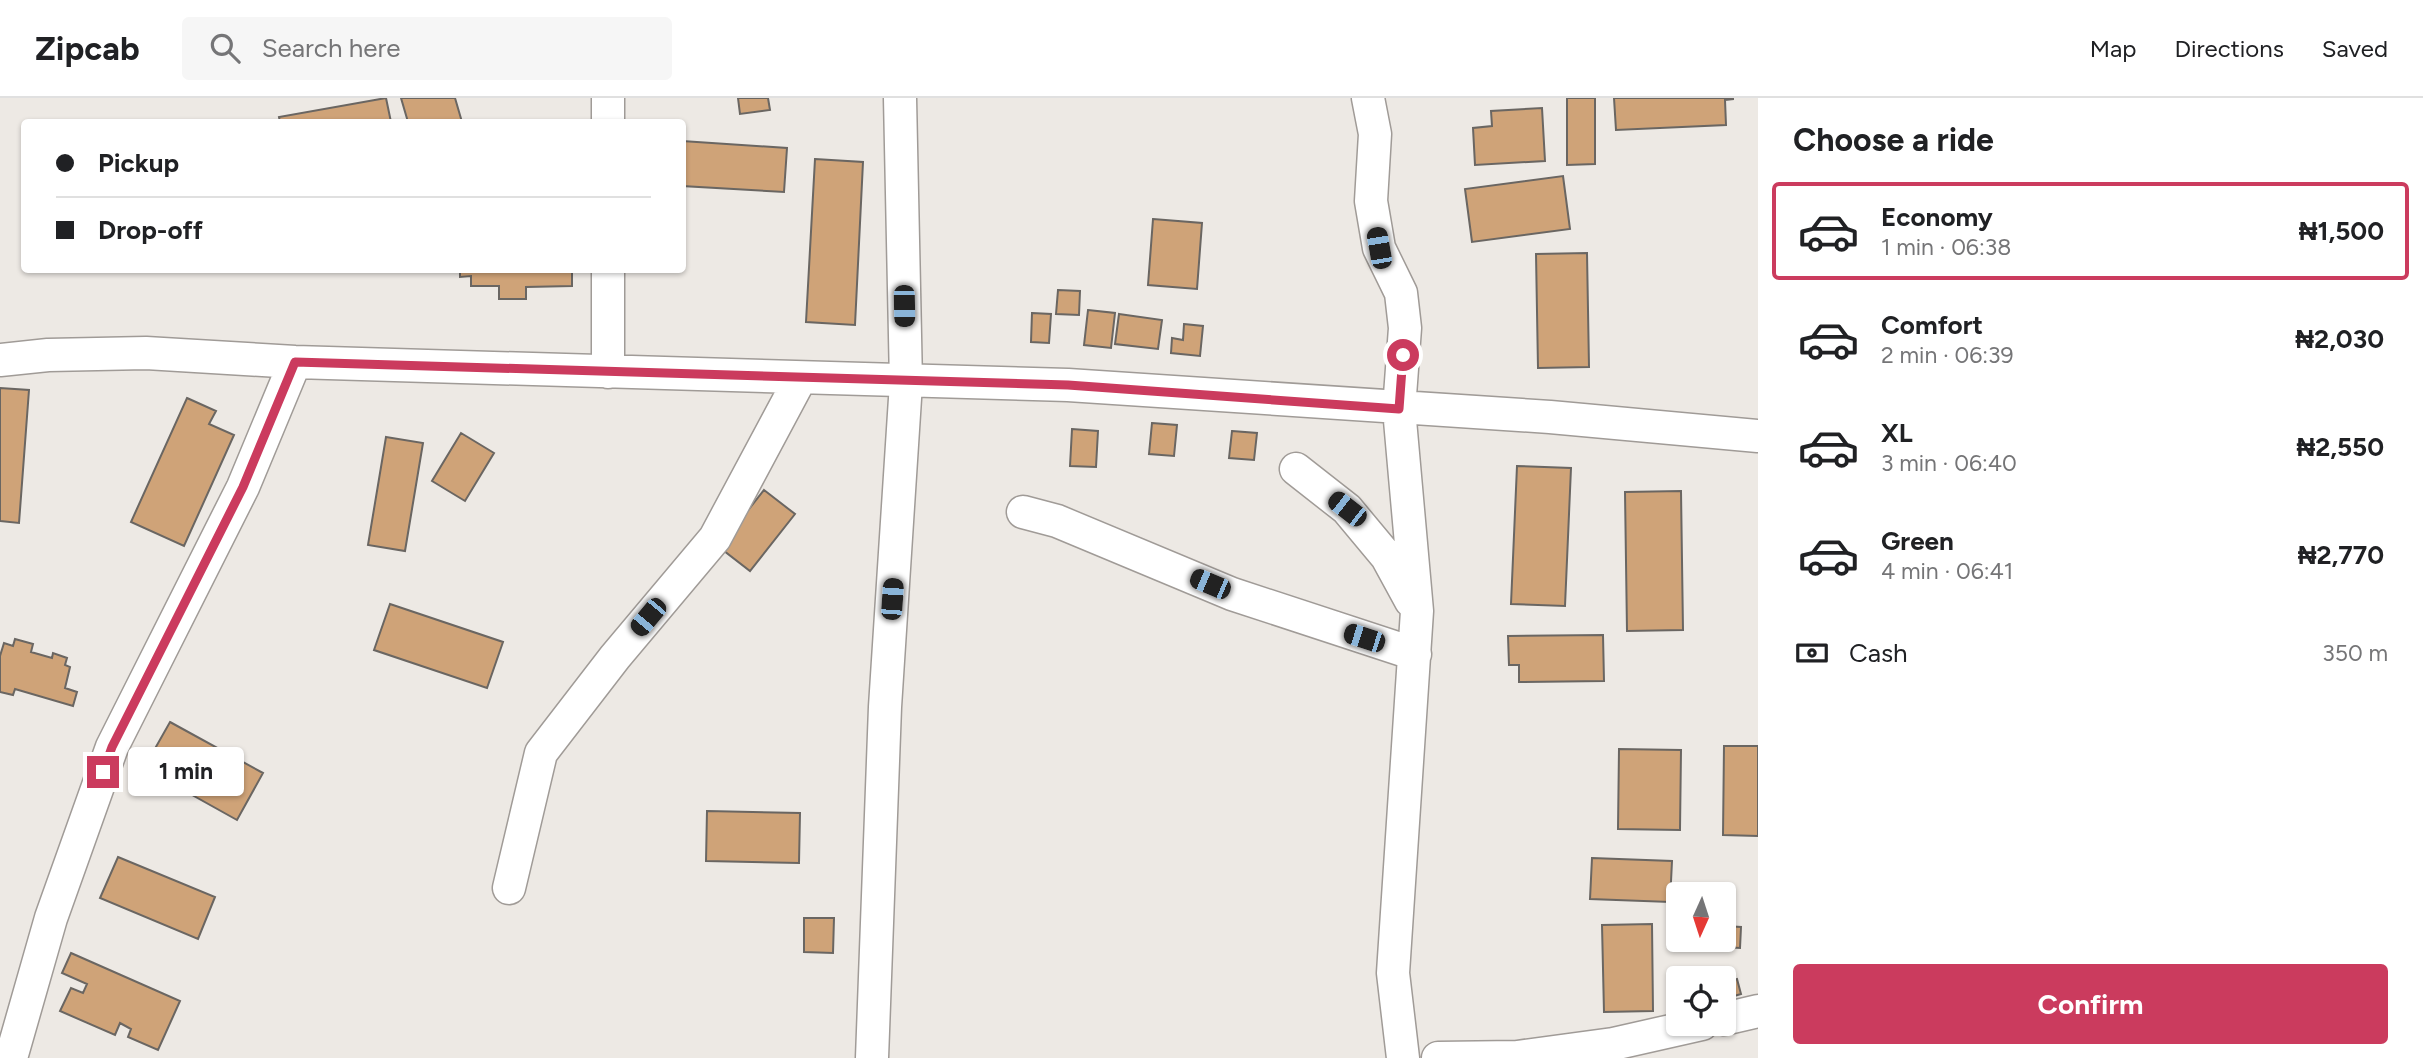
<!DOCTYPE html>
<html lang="en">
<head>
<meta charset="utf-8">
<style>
	:root { --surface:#fff; --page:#f6f6f6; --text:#202124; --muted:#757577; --line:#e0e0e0; --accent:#cb3b5e }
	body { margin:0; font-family:Figtree,sans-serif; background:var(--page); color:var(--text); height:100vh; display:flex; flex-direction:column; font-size:26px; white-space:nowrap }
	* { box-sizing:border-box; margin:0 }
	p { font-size:23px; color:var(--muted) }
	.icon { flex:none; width:38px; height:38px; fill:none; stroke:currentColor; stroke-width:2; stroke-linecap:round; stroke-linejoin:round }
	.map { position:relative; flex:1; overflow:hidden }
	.details { display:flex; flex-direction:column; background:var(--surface); width:665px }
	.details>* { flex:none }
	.guide { position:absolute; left:21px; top:21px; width:665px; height:154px; border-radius:7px; box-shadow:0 2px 5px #0004; display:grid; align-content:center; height:154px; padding:0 35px; background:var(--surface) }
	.needle { width:46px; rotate:183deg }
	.buttons { position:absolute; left:1666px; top:784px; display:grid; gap:14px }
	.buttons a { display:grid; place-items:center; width:70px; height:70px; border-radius:7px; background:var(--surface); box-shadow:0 2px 5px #0004; font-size:35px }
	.end { position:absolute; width:32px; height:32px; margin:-16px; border:9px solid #cb3b5e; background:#fff; box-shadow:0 0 0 4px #fff }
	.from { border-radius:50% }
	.bubble { position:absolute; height:49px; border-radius:7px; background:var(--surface); box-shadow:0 2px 5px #0004; font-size:23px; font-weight:700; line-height:49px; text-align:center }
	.car { position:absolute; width:21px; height:42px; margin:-21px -10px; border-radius:9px; box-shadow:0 0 5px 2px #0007; background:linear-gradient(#222 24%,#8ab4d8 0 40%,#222 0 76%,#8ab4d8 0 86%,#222 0) }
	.guide b { display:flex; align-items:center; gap:24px; height:66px; font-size:26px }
	.guide b+b { border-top:2px solid var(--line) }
	.guide i { width:18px; height:18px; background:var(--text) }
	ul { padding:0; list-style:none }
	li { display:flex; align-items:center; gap:21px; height:98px; margin:0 14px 10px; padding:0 21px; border:4px solid transparent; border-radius:7px }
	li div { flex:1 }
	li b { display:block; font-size:26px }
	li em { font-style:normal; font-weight:700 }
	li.selected { border-color:var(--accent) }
	li>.icon { width:63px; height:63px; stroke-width:1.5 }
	h2 { padding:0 35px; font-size:32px; line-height:84px }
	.pay { display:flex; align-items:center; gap:18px; height:77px; padding:0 35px; font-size:26px }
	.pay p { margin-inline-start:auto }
	.button { display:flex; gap:14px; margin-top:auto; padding:14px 35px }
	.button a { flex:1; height:80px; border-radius:7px; background:var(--accent); color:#fff; font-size:28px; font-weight:700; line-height:80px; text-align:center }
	header { display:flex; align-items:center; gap:42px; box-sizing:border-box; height:98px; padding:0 35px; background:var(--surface); border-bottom:2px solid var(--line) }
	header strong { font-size:33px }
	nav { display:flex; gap:38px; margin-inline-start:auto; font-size:24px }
	.search { width:490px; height:63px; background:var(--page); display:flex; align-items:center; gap:18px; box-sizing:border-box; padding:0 24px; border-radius:7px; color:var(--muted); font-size:26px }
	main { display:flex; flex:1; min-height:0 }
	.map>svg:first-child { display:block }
	.building { fill:#cfa378; stroke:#6a6662; stroke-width:2 }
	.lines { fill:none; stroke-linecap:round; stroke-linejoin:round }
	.minor-casing { stroke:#a09b97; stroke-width:35 }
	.minor { stroke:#fff; stroke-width:32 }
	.route { stroke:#cb3b5e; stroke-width:9 }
</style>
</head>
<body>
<header>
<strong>Zipcab</strong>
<div class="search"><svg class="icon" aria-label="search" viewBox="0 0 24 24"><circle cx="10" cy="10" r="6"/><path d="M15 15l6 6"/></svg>Search here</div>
<nav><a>Map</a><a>Directions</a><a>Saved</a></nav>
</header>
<main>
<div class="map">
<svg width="1758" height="960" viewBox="0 0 1758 960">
	<rect width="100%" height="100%" fill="#ede9e4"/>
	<path class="building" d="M386,0L391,24H280L279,19Z
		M401,0H455L462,24H408Z
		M738,0H768L770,12L740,16Z
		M1567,0H1595V66L1567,67Z
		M1614,0H1733V1L1725,2L1726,27L1616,32Z
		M1542,10L1545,63L1475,67L1473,30L1492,28L1491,13Z
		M682,43L787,50L784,94L682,88Z
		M815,61L863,64L855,227L806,224Z
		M1563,78L1570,131L1472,144L1465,91Z
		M1153,121L1202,125L1197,191L1148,187Z
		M1587,155L1589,269L1538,270L1536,156Z
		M460,172H572V188L526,189V201H499V188H471V178L460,179Z
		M1058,192L1080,193L1079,217L1056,216Z
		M1088,212L1115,215L1111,250L1084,247Z
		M1032,215L1051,216L1049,245L1031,244Z
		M1119,216L1162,222L1158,251L1115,246Z
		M1184,226L1203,228L1200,258L1171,255L1172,240L1183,242Z
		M0,290L29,292L19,425L0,423Z
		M187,300L216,313L209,326L234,337L184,448L131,424Z
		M1152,325L1177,327L1174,358L1149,356Z
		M1072,331L1098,333L1096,369L1070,368Z
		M1232,333L1257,335L1254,362L1229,360Z
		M461,335L494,355L465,403L432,383Z
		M386,339L423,345L405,453L368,447Z
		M1517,368L1571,370L1565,508L1511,506Z
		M764,392L795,416L750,473L719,449Z
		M1681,393L1683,532L1627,533L1625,394Z
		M390,506L503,544L487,590L374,552Z
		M1603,537L1604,583L1519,584V567H1509L1508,538Z
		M15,541L33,546L31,554L52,560L53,555L67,560L65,567L70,569L65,590L77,594L73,608L15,591L13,597L0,594V558L4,545L13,548Z
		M170,624L263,675L237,722L144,670Z
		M1724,648H1758V738L1723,737Z
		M1619,651L1681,652L1680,732L1618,731Z
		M707,713L800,715L799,765L706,763Z
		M118,759L215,799L198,841L100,800Z
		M1592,760L1672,763L1670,804L1590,801Z
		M804,820H834L833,855L804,854Z
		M1652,826L1653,913L1604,914L1602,827Z
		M1724,828L1741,829L1740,850L1723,849Z
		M71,855L180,903L158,952L128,939L131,931L120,925L115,937L60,913L71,890L83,895L87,886L62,875Z
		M1737,881L1741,896L1724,901V885Z"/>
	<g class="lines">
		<defs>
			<path id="minor" d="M1368,0L1375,36L1371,103L1379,150L1401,195L1405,230L1399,311L1417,513L1393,875L1403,960
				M608,24V0
				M0,262L48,257L146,255L295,264L1068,287L1550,319L1758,338
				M608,274V172
				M1296,371L1347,411L1387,459L1411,503
				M1023,414L1057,423L1232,496L1415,556
				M509,790L541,655L615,559L715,440L800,281
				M1724,921L1758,913
				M11,960L51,820L112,649L243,389L295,264
				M872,960L885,609L906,285L900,0
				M1438,960L1517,959L1613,946L1702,926"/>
		</defs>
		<use href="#minor" class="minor-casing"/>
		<use href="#minor" class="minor"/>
	</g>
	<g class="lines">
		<path class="route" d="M103,674L112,649L243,389L295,264L1068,287L1399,311L1403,257"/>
	</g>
</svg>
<div class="buttons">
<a><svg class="needle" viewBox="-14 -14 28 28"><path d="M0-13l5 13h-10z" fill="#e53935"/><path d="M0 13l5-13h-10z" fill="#757577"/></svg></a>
<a><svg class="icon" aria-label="locate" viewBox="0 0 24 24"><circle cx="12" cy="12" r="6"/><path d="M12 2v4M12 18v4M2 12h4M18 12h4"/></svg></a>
</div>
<i class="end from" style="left:1403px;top:257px"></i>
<i class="end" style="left:103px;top:674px"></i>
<div class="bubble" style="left:128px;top:649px;width:116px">1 min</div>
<i class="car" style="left:1379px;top:150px;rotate:350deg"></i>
<i class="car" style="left:904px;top:208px;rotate:179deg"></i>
<i class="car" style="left:1347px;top:411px;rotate:308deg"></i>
<i class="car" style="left:1210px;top:486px;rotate:293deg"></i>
<i class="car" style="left:892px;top:501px;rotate:4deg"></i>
<i class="car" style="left:648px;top:519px;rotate:220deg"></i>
<i class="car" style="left:1364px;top:540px;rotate:288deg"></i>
<div class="guide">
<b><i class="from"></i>Pickup</b>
<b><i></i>Drop-off</b>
</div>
</div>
<section class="details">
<h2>Choose a ride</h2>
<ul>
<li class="selected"><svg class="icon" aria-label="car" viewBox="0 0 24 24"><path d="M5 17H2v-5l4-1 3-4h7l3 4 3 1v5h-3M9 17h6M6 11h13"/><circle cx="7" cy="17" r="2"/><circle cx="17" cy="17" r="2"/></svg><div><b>Economy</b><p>1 min · 06:38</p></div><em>₦1,500</em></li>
<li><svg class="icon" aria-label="car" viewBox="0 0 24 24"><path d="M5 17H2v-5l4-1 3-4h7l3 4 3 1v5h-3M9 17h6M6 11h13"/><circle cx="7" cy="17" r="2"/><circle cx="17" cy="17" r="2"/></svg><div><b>Comfort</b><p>2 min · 06:39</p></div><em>₦2,030</em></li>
<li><svg class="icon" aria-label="car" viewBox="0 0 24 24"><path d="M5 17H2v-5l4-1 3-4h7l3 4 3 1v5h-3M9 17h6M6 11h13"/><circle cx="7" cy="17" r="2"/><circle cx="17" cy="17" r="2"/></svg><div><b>XL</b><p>3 min · 06:40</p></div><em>₦2,550</em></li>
<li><svg class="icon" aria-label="car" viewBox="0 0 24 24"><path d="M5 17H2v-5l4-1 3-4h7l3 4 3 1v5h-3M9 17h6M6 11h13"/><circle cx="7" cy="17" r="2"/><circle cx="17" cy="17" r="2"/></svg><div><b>Green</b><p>4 min · 06:41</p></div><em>₦2,770</em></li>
</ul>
<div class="pay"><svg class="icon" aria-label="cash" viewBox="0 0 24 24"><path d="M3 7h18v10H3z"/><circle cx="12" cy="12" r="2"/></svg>Cash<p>350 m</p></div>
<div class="button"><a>Confirm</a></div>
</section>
</main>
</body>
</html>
